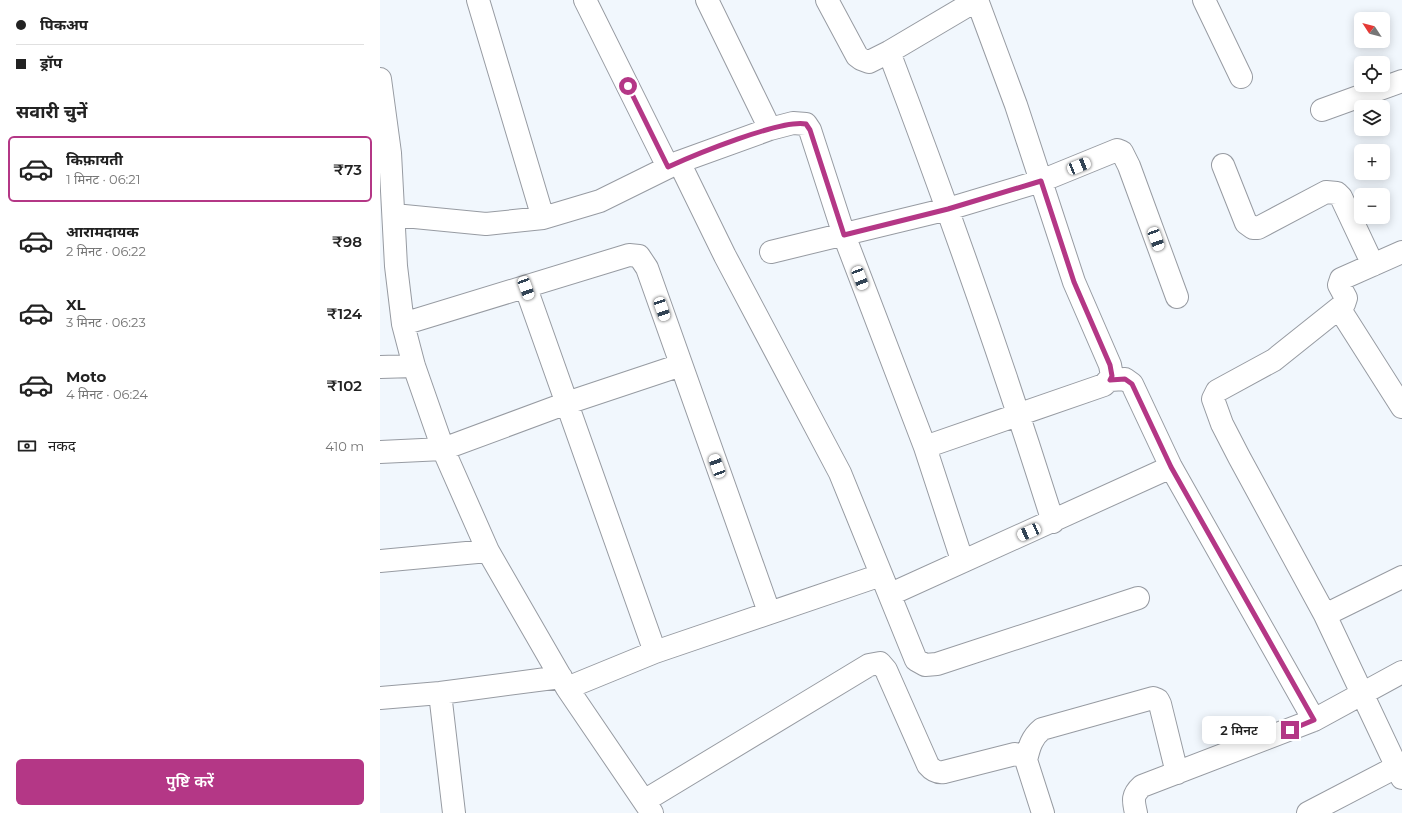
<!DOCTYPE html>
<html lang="hi">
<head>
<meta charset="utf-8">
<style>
	:root { --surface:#fff; --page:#f6f6f6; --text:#222; --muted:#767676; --line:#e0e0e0; --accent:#b43786 }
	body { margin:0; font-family:Montserrat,"Noto Sans Devanagari",sans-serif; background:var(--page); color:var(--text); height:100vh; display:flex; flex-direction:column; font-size:15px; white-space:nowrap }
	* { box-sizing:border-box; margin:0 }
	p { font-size:13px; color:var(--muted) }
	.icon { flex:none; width:22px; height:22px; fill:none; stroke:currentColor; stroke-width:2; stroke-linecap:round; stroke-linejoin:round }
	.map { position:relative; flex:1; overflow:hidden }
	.panel { display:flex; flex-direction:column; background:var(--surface); width:380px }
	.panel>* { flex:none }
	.top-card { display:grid; align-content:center; height:88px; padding:0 16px; background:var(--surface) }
	.needle { width:26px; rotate:306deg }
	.buttons { position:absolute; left:974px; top:12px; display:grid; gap:8px }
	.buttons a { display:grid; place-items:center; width:36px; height:36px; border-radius:6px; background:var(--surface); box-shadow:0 2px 10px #0003; font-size:20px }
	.end { position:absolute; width:18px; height:18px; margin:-9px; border:5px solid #b43786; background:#fff; box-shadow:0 0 0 2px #fff }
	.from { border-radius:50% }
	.bubble { position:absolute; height:28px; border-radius:6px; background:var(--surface); box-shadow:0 2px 10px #0003; font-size:13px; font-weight:600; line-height:28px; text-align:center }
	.car { position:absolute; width:12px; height:24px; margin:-12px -6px; border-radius:5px; box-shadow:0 0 3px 1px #0007; background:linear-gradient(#fff 24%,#345 0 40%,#fff 0 76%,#345 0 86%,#fff 0) }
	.top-card b { display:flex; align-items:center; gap:14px; height:38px; font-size:15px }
	.top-card b+b { border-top:1px solid var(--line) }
	.top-card i { width:10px; height:10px; background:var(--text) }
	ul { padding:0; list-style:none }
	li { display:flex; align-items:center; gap:12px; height:66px; margin:0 8px 6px; padding:0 8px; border:2px solid transparent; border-radius:6px }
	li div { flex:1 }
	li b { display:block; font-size:15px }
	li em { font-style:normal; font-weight:600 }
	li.current { border-color:var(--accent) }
	li>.icon { width:36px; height:36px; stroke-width:1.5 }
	h2 { padding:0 16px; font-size:18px; line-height:48px }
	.pay { display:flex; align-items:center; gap:10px; height:44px; padding:0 16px; font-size:15px }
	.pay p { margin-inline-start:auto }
	.cta { display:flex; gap:8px; margin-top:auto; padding:8px 16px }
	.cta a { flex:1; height:46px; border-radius:6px; background:var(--accent); color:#fff; font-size:16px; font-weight:600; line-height:46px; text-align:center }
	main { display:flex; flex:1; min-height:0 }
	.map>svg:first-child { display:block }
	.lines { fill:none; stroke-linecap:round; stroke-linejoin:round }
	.minor-casing { stroke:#979ba2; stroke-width:24 }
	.minor { stroke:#fff; stroke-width:22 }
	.route { stroke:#b43786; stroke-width:5 }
</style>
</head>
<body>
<main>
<section class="panel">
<div class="top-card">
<b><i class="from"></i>पिकअप</b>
<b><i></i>ड्रॉप</b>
</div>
<h2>सवारी चुनें</h2>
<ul>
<li class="current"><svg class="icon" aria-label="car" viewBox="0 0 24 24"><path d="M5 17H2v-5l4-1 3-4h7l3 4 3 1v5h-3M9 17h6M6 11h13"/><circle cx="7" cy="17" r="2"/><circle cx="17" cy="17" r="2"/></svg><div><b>किफ़ायती</b><p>1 मिनट · 06:21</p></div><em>₹73</em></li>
<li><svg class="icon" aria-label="car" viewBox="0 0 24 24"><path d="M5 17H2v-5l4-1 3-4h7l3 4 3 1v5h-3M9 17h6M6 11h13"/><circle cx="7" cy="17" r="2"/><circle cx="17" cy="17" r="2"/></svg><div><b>आरामदायक</b><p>2 मिनट · 06:22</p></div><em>₹98</em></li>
<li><svg class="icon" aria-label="car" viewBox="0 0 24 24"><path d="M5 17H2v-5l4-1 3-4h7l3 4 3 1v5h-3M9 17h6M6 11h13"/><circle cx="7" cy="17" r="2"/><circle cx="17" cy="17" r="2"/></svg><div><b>XL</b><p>3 मिनट · 06:23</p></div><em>₹124</em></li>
<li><svg class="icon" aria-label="car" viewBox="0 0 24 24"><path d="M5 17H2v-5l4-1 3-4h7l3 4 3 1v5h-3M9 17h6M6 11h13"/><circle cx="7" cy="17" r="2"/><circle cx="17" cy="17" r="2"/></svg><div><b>Moto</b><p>4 मिनट · 06:24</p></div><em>₹102</em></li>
</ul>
<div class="pay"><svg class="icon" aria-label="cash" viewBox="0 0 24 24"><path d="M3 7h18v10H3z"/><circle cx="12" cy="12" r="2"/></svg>नकद<p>410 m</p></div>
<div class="cta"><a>पुष्टि करें</a></div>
</section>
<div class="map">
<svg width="1022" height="813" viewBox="0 0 1022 813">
	<rect width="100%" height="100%" fill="#f1f7fd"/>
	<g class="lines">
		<defs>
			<path id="minor" d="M98,0L163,218
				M205,0L288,167
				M327,0L390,129
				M447,0L477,56L481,59L489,62L509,52L597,0
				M824,0L861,77
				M509,52C568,207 623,363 673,522
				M0,79L10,153L16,266L23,324L34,366L63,449L108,551L187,688L272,813
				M942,110L1022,81
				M299,162L345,256L460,473L536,660L545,665L557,664L758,598
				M843,165L866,223L873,228H878L946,192L957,193L961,197L993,265
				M14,215L106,224L163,218L220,201L299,162L390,129L413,123L426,124L430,130L464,235L545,447L582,560
				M391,252L568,209L661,181L737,150L742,152L749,166L797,297
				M1022,252L961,279L959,285L966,298L964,304L894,360L837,391L833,399L842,424L859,457L945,615L1022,778
				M146,288L275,652
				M959,308L1022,407
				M23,324L249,255L259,256L267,268L389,612
				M0,367L34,366
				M730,380L745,379L752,384L791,467L934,720
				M545,447L724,385L732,376L730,365L694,282L636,105L597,0
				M0,452L63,449L187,403L301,365
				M0,561L108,551
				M511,594L791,467
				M945,615L1022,577
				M187,688L275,652L501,575
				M60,693L74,813
				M0,698L60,693L181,677
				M646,760C649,748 651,738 662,729L773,698L778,700L780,704L797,773
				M264,801L489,665L500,663L506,670L548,765C553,771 557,773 564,772L635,754L641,755L646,760L663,813
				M756,813C753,800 752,795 762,786L934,720L1022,672
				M928,813L1022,764"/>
		</defs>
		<use href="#minor" class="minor-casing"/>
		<use href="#minor" class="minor"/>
	</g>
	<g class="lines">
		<path class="route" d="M248,86L288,167C314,155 401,119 426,124L430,130L464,235L568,209L661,181L694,282L730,365L732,376L730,380L745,379L752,384L791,467L934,720L910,730"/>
	</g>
</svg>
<div class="buttons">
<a><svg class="needle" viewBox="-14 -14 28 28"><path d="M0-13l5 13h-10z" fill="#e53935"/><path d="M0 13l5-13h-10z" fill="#767676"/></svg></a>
<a><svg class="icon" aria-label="locate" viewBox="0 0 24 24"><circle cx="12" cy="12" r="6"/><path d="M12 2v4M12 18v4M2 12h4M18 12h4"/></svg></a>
<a><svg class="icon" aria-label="layers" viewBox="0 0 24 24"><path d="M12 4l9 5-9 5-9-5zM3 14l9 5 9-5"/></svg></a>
<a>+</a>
<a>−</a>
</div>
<i class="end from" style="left:248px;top:86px"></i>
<i class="end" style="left:910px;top:730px"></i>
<div class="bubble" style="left:822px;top:716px;width:74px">2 मिनट</div>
<i class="car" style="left:699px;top:166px;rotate:68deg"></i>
<i class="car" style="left:776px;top:239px;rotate:160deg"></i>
<i class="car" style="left:480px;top:278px;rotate:159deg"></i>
<i class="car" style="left:146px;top:288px;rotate:160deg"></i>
<i class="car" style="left:282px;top:309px;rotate:161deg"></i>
<i class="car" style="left:337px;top:466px;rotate:340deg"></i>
<i class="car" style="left:649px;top:532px;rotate:246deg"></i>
</div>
</main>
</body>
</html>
